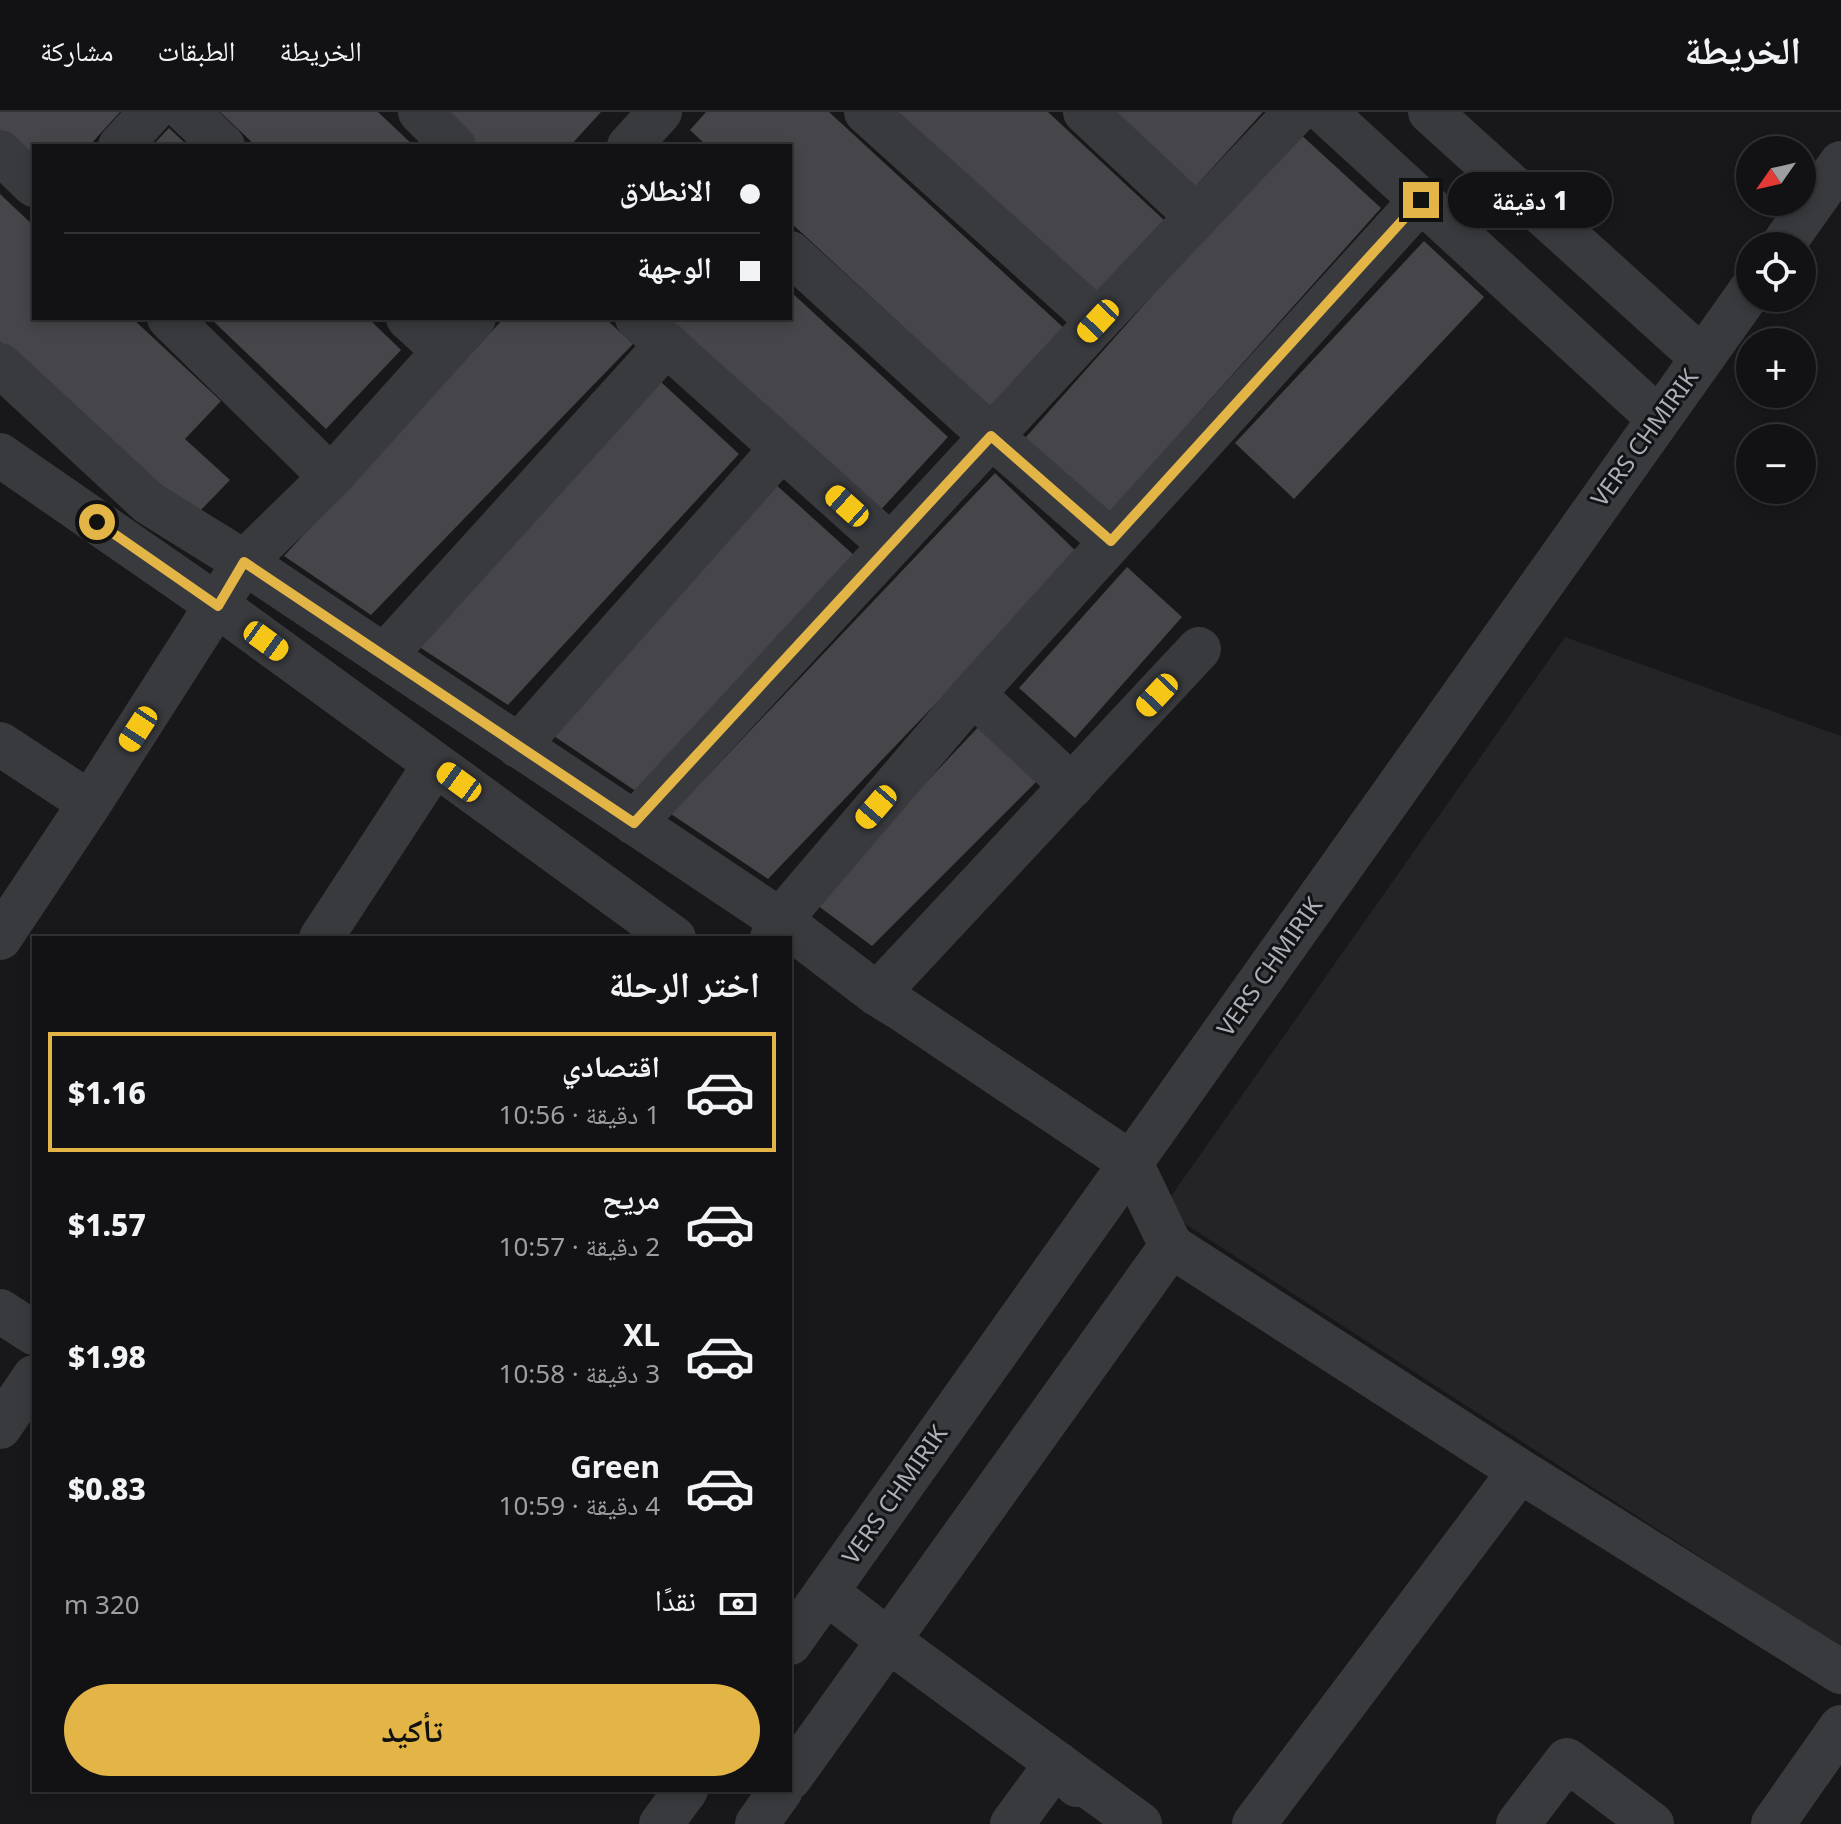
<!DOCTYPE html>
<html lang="ar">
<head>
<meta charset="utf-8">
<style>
	:root { --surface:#121214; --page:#1b1b1d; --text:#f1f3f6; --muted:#9c9ea0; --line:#313234; --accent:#e3b547 }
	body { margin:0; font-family:"Noto Sans","Noto Naskh Arabic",sans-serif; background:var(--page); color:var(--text); direction:rtl; height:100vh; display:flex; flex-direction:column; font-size:30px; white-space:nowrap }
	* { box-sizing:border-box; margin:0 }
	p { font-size:26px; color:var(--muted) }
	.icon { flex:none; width:44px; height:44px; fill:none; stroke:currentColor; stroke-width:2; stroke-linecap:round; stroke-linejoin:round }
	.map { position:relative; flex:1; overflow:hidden; direction:ltr }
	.panel { position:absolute; left:32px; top:824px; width:760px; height:856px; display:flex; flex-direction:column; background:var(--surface); border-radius:0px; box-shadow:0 4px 12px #0003,0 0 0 2px var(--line); direction:rtl }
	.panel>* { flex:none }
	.guide { position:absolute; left:32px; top:32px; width:760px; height:176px; border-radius:0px; box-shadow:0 4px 12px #0003,0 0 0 2px var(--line); direction:rtl; display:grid; align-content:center; height:176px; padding:0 32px; background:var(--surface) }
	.needle { width:52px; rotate:236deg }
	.controls { position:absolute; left:1736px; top:24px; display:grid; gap:16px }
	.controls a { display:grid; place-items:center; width:80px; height:80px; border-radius:50%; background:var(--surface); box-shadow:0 4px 12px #0003,0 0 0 2px var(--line); font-size:40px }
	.end { position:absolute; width:36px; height:36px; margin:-18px; border:10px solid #e3b547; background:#111; box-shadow:0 0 0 4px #111 }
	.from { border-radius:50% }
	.bubble { position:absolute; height:56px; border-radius:28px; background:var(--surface); box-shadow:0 4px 12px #0003,0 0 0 2px var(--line); font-size:26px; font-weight:800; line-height:56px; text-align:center; direction:rtl }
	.car { position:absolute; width:24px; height:48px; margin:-24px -12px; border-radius:10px; box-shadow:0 0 6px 2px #0007; background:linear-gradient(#f5c518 24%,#345 0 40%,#f5c518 0 76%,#345 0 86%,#f5c518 0) }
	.guide b { display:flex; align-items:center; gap:28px; height:76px; font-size:30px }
	.guide b+b { border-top:2px solid var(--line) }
	.guide i { width:20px; height:20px; background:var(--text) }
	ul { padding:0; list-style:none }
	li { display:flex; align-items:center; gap:24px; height:120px; margin:0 16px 12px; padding:0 16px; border:4px solid transparent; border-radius:0px }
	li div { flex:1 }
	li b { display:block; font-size:30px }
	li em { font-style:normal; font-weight:800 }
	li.on { border-color:var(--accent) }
	li>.icon { width:72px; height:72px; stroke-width:1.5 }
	h2 { padding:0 32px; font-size:36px; line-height:96px }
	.pay { display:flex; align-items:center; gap:20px; height:88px; padding:0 32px; font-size:30px }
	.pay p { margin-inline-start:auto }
	.action { display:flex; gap:16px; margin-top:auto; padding:16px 32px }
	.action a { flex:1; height:92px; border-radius:48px; background:var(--accent); color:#111; font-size:32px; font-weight:800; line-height:92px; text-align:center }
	header { display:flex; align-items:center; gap:48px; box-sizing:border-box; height:112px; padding:0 40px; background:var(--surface); border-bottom:2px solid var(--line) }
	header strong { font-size:38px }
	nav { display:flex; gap:44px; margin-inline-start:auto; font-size:28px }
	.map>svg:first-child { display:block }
	.built { fill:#242427 }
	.building { fill:#45454a }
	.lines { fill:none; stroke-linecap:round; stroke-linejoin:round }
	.minor { stroke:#393a3e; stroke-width:44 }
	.route { stroke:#e3b547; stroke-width:10 }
	.labels { text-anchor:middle; stroke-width:6; stroke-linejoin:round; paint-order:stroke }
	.street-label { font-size:24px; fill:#abafb8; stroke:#131315 }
</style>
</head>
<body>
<header>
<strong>الخريطة</strong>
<nav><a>الخريطة</a><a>الطبقات</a><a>مشاركة</a></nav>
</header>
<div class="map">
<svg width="1841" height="1712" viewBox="0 0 1841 1712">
	<rect width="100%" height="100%" fill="#18181a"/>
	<path class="built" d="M1565,525L1841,624V1536L1162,1097Z"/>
	<path class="building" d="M0,0H120L89,34H34V53L0,21Z
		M220,0H378L414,34H256Z
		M450,0H601L570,34H473Z
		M706,0H829L1066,218L993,298L790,110V34H707L690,18Z
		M890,0H1048L1164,108L1091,186Z
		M1114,0H1263L1195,75Z
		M169,16L188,34H152Z
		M1298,20L1381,96L1102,409L1018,334Z
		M0,82L34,114V206H132L221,289L185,327L230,368L201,398L149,370L0,230Z
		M1424,129L1484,185L1294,387L1235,331Z
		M790,179L948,325L875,404L661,206H790Z
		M210,206H368L401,238L326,317Z
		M504,206H605L633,232L371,503L284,444Z
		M660,269L739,342L508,593L418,534Z
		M995,361L1079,442L768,767L671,702Z
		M773,370L856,445L637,680L548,620Z
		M1127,455L1182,505L1075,626L1019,576Z
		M983,610L1041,665L872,834L813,790Z"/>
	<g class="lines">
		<path class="minor" d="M187,0L223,34
			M420,0L454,34
			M866,0L1098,209
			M1085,0L1197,105
			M1325,0L1659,307
			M1430,0L1702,246
			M120,34L151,0
			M629,34L660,0
			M0,40L34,73
			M1782,134L1841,51
			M790,141L991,324L1111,429
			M169,206L331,365
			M408,206L444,239
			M637,206L890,433
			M0,253L149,391L244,450L780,808L877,882L903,898L1131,1051L1171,1134L790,1666
			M0,343L218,494L674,826
			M384,544L667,232
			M973,582L1072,674
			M0,632L90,691
			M518,634L782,336
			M634,711L1098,209L1296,0
			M0,826L90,691L244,450L331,365L474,206
			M321,826L435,652
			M772,826L780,808L973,582L1421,88
			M877,882L1199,537
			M1171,1134L1520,1359L1841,1560
			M0,1199L34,1221
			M0,1315L34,1265
			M826,1480L888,1528L1140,1712
			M790,1531L1750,179
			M661,1712L686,1678
			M757,1712L781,1678
			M1012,1712L1057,1651L1077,1673
			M1254,1712L1520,1359
			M1518,1712L1567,1648L1652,1712
			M1773,1712L1841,1615"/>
	</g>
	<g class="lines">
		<path class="route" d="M97,410L218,494L244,450L634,711L991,324L1111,429L1421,88"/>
	</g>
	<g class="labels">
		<g class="street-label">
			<text transform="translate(1645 326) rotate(-54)" y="8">VERS CHMIRIK</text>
			<text transform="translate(1270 855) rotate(-55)" y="8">VERS CHMIRIK</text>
			<text transform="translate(895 1383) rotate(-55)" y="8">VERS CHMIRIK</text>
		</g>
	</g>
</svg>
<div class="controls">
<a><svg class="needle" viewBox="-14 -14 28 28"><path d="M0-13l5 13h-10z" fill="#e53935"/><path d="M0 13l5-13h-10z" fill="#9c9ea0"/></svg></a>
<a><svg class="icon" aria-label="locate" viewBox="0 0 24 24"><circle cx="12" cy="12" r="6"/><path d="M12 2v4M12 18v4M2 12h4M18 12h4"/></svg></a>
<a>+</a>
<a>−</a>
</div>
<i class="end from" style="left:97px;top:410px"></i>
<i class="end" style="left:1421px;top:88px"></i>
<div class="bubble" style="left:1448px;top:60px;width:164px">1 دقيقة</div>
<i class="car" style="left:1098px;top:209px;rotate:223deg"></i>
<i class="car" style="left:847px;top:394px;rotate:312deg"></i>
<i class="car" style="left:266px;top:529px;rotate:126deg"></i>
<i class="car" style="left:1157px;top:583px;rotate:223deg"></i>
<i class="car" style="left:138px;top:617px;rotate:213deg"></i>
<i class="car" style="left:459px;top:670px;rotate:306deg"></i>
<i class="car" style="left:876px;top:695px;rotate:221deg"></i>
<div class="guide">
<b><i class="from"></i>الانطلاق</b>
<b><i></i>الوجهة</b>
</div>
<section class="panel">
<h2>اختر الرحلة</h2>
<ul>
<li class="on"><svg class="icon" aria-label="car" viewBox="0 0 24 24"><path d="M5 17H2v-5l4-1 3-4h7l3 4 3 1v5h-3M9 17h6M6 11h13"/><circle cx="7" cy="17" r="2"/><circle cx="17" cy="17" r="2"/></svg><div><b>اقتصادي</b><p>1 دقيقة · 10:56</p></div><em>$1.16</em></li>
<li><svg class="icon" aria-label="car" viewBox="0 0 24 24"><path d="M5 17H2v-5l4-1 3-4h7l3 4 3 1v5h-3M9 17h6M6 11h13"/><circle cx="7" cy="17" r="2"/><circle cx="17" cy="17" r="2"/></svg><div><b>مريح</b><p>2 دقيقة · 10:57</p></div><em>$1.57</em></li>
<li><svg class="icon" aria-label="car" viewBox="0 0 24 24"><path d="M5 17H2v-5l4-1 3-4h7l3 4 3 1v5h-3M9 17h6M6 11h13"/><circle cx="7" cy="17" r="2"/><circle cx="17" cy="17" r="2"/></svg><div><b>XL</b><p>3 دقيقة · 10:58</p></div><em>$1.98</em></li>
<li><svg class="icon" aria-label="car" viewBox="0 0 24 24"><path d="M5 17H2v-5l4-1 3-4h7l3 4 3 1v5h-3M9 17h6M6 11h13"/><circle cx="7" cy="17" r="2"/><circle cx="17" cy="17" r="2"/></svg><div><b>Green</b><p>4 دقيقة · 10:59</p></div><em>$0.83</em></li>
</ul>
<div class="pay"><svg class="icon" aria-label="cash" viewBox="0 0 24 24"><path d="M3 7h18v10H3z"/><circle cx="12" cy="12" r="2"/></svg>نقدًا<p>320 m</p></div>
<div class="action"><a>تأكيد</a></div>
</section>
</div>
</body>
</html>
